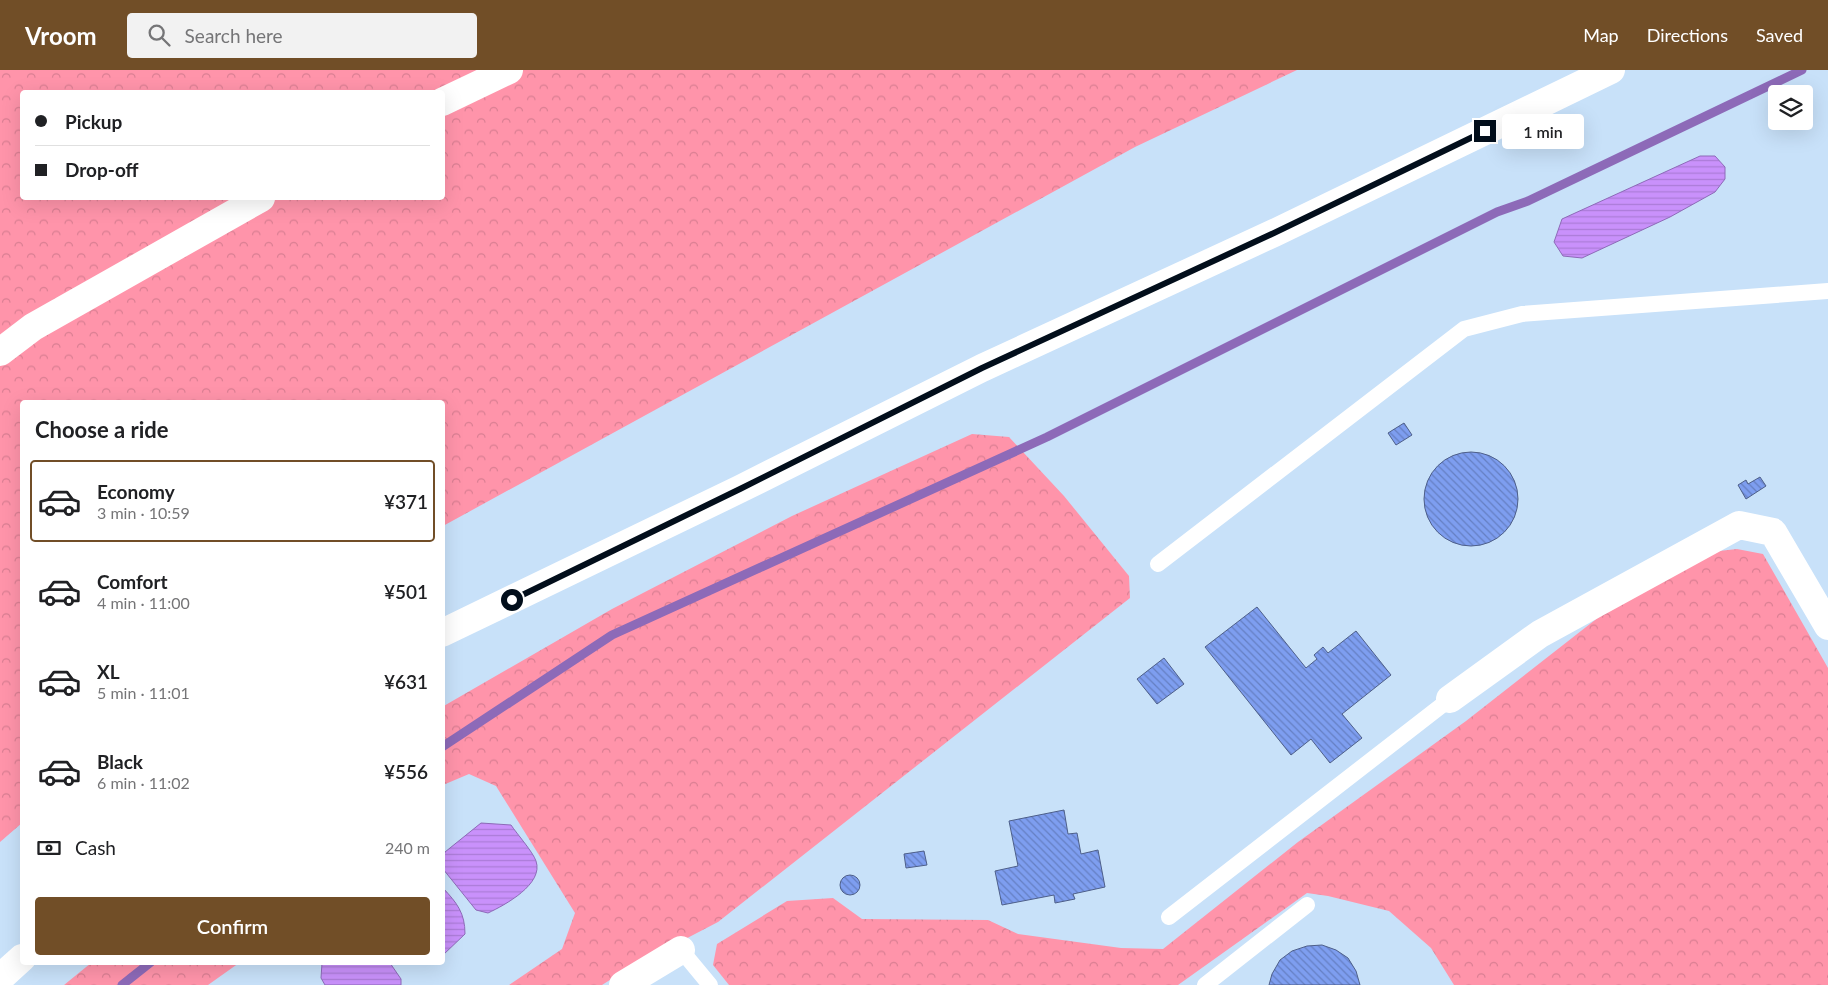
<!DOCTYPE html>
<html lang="en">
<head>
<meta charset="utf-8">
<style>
	:root { --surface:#fff; --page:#f2f2f2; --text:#202124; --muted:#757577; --line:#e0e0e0; --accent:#714e27 }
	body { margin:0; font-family:Lato,sans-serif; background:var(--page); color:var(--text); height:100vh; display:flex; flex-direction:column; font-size:19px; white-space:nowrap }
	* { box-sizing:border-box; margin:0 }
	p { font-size:16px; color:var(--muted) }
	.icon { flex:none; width:28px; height:28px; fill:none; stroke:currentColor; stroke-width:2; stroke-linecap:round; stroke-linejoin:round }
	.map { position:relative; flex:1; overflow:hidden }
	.panel { position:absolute; left:20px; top:330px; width:425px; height:565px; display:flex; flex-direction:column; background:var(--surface); border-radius:5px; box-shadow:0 5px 20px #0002 }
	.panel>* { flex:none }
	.banner { position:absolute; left:20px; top:20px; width:425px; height:110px; border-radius:5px; box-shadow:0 5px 20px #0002; display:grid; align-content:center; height:110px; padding:0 15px; background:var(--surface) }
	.fabs { position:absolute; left:1768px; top:15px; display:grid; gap:10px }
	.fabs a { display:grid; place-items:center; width:45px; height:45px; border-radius:5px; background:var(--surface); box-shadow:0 5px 20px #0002; font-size:25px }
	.end { position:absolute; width:22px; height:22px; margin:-11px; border:6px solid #020e1b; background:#fff; box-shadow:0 0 0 2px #fff }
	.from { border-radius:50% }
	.bubble { position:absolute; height:35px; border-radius:5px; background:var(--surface); box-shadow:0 5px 20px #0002; font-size:16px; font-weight:600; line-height:35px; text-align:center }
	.banner b { display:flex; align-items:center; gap:18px; height:48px; font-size:19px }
	.banner b+b { border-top:1px solid var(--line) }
	.banner i { width:12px; height:12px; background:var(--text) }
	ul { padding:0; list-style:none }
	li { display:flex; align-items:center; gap:15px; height:82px; margin:0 10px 8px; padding:0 5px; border:2px solid transparent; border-radius:5px }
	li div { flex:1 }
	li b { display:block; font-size:19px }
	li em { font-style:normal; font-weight:600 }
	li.active { border-color:var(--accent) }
	li>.icon { width:45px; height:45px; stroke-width:1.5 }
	h2 { padding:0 15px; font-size:22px; line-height:60px }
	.pay { display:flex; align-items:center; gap:12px; height:55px; padding:0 15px; font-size:19px }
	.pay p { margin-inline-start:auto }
	.primary-button { display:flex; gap:10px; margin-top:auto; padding:10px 15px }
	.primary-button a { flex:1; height:58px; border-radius:5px; background:var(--accent); color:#fff; font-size:20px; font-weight:600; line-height:58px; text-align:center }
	header { display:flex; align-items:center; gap:30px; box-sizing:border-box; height:70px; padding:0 25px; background:var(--accent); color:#fff }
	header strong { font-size:24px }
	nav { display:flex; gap:28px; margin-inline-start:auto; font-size:18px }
	.search { width:350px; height:45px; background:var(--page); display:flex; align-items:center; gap:12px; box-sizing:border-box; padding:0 18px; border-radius:5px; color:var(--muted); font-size:19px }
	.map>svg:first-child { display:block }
	.forest { fill:url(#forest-crowns); fill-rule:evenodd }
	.water { fill:url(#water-rules); stroke:#8d6ab8 }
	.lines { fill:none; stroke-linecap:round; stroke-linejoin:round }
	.stream { stroke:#8d6ab8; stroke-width:9 }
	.building { fill:url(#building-back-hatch); stroke:#4e5f89 }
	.service { stroke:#fff; stroke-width:16 }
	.minor { stroke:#fff; stroke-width:28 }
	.route { stroke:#020e1b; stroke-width:6 }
</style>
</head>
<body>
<header>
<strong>Vroom</strong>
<div class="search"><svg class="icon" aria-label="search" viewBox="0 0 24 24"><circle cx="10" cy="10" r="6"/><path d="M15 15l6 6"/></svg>Search here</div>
<nav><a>Map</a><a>Directions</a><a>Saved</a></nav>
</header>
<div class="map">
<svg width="1828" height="915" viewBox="0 0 1828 915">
	<defs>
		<pattern id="forest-crowns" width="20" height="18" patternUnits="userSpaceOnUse" patternTransform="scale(1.25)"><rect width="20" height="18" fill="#ff94aa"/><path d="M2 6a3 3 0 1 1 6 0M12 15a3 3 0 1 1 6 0" fill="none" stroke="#d97e92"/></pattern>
		<pattern id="water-rules" width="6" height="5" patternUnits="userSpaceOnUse" patternTransform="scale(1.25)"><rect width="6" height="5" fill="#c991fb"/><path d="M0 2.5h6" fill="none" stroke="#ab7cd7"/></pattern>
		<pattern id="building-back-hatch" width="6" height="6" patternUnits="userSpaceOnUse" patternTransform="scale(1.25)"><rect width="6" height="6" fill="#7e9ef0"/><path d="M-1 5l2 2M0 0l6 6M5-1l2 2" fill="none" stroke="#657fc2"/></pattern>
	</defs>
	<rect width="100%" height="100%" fill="#c8e1f9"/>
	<path class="forest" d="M0,0H1297L1135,77L443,456L442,332H22V753L0,772ZM22,22H442V128H22Z
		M972,364L1009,367L1064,426L1129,506L1130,528L718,852L624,901L602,915H509L562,879L575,843L496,716L469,704L443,715L442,637L612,539L792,446Z
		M1737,479L1763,484L1828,598V915H1454L1431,878L1389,841L1328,826L1307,823L1178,915H729L713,895L717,874L787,831L833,828L862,849L988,850L1018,864L1121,878L1163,879L1298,772L1466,651L1604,543L1710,482Z
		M91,893V892L239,893L208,915H64Z"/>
	<path class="water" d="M1700,86H1715L1725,97V109L1715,122L1670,147L1582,188L1563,186L1554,172L1562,149Z
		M481,753L511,755C517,764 533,782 536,791C544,814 505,835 488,843L476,840L443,799V788L445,782Z
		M443,818C457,833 465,843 465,864L443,885Z
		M322,893H390L401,909V915H325L321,908Z"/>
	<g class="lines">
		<path class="stream" d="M442,677L612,565L1047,367L1497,142L1528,131L1802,0
			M122,915L151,892"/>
	</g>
	<path class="building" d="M1404,353L1412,365L1396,375L1388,363Z
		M1424 429a47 47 0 1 1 94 0a47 47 0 1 1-94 0Z
		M1760,407L1766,416L1746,429L1738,415L1746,410L1748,414Z
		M1257,537L1306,598L1317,589L1314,585L1323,577L1328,583L1356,561L1391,605L1342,644L1362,668L1330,693L1311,669L1291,685L1205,577Z
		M1164,588L1184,614L1157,634L1137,609Z
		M1064,740L1068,764L1077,763L1081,784L1098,780L1105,817L1073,824L1075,829L1055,833L1054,825L1002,835L995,801L1018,796L1009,751Z
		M924,781L927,795L906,798L904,784Z
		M840 815a10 10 0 1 1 20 0a10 10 0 1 1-20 0Z
		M1322,875L1336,880L1348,888L1356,901L1360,915H1269L1272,904L1280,890L1292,881L1307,876Z"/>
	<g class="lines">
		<path class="service" d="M1158,494L1464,259L1522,244L1828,221
			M1169,847L1450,629
			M681,880L710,915
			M1205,915L1307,835"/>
		<path class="minor" d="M442,32L509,0
			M0,282L33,257L261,128
			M442,563L740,419L982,298L1274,163L1611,0
			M1450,629L1540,564L1739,455L1773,462L1828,556
			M0,908L22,888
			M623,915L681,880"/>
	</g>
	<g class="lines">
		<path class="route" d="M512,530L740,419L982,298L1274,163L1485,61"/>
	</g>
</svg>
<div class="fabs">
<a><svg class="icon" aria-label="layers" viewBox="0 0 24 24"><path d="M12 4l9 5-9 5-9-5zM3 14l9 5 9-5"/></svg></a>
</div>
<i class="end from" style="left:512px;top:530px"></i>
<i class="end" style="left:1485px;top:61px"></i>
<div class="bubble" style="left:1502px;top:44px;width:82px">1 min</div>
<div class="banner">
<b><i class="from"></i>Pickup</b>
<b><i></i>Drop-off</b>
</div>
<section class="panel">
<h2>Choose a ride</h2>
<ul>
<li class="active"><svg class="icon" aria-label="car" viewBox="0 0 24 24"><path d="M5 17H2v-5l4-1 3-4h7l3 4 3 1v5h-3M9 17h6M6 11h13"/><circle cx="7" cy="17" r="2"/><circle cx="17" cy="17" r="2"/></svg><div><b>Economy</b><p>3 min · 10:59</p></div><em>¥371</em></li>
<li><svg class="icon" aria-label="car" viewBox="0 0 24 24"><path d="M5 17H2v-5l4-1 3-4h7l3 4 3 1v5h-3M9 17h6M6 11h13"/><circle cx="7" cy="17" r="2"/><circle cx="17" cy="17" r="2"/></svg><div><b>Comfort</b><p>4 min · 11:00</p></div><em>¥501</em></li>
<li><svg class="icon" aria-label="car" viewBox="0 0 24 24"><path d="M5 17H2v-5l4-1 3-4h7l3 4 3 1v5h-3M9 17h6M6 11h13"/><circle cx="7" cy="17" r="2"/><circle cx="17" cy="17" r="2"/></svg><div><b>XL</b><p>5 min · 11:01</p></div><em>¥631</em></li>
<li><svg class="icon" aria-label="car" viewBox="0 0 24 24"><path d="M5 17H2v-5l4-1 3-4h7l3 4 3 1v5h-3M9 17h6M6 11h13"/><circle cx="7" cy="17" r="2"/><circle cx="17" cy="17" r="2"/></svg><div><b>Black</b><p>6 min · 11:02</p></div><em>¥556</em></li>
</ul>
<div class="pay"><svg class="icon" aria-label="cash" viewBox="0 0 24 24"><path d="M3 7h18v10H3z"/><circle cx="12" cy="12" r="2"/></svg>Cash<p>240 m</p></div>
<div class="primary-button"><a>Confirm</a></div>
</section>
</div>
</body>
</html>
